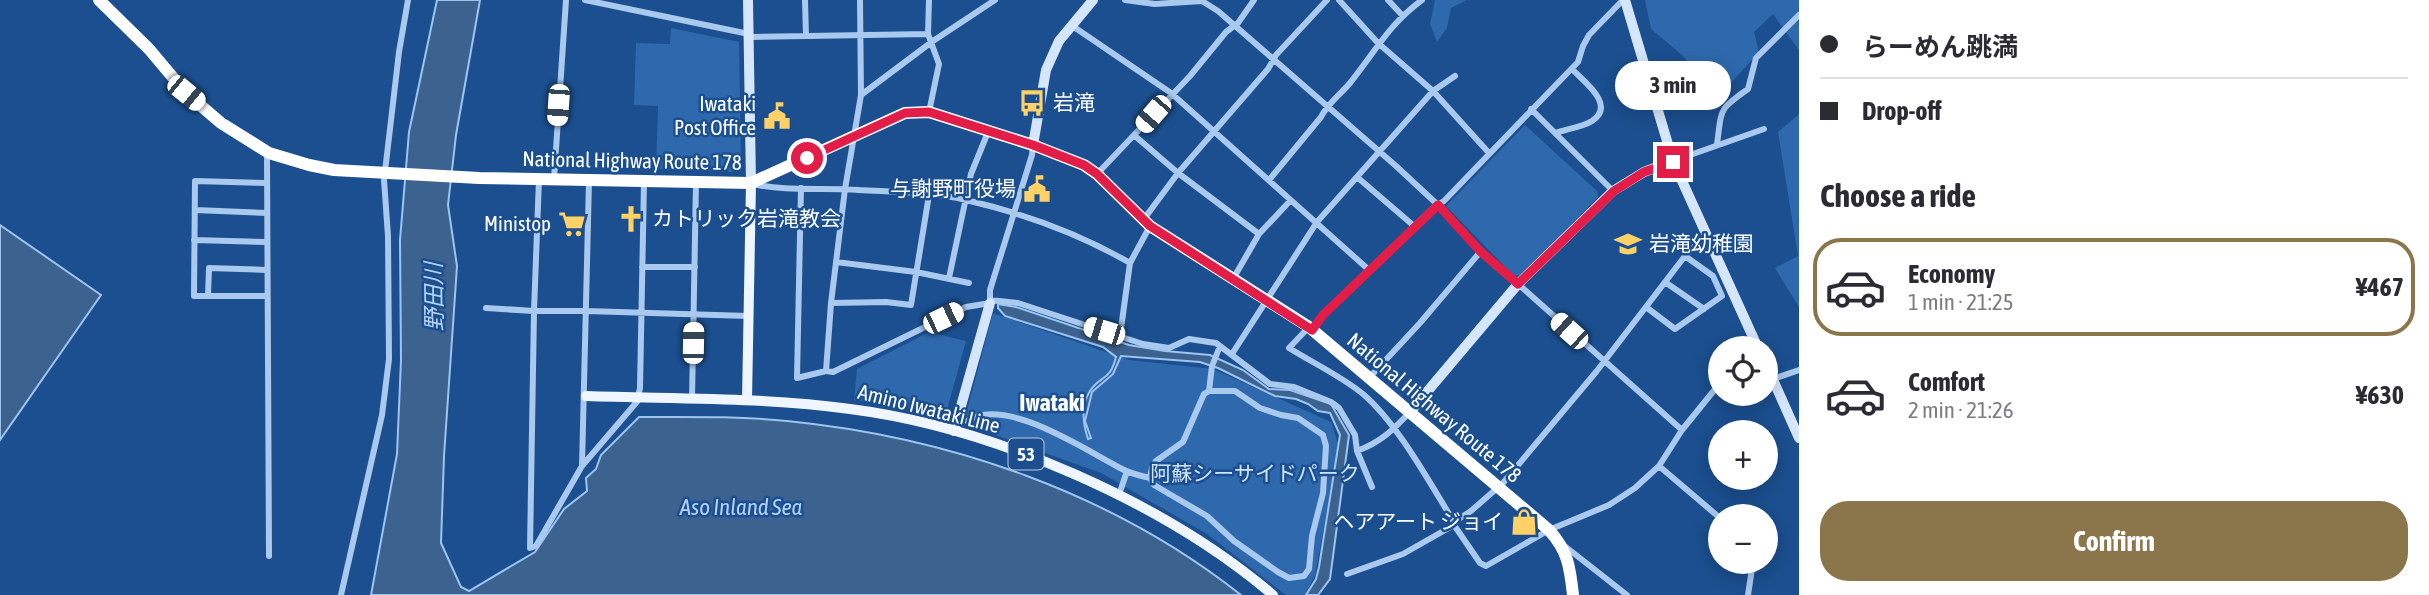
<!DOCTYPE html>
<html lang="en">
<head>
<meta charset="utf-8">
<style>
	:root { --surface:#fff; --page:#f7f7f7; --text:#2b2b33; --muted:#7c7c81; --line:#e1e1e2; --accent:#8a764a }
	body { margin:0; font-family:"Asap Condensed","Noto Sans JP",sans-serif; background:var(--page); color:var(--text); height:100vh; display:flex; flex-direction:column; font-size:26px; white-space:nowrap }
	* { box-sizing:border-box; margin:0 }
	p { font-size:23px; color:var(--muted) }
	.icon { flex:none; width:38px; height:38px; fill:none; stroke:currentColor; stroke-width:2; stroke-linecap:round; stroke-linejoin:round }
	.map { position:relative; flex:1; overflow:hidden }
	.drawer { display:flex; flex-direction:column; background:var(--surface); width:630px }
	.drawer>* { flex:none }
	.top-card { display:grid; align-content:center; height:154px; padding:0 21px; background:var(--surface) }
	.buttons { position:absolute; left:1708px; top:336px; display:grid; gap:14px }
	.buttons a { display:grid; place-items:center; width:70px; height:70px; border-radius:50%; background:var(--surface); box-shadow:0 4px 18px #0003; font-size:35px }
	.end { position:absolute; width:32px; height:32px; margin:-16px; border:9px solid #e11d48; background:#fff; box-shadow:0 0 0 4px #fff }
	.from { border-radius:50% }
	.bubble { position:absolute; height:49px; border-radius:24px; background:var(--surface); box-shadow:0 4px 18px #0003; font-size:23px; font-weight:700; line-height:49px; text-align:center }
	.car { position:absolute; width:21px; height:42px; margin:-21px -10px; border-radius:9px; box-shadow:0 0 5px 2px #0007; background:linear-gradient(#fff 24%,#345 0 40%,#fff 0 76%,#345 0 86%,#fff 0) }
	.top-card b { display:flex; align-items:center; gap:24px; height:66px; font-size:26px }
	.top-card b+b { border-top:2px solid var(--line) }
	.top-card i { width:18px; height:18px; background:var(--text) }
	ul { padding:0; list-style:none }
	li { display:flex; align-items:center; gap:21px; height:98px; margin:0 14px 10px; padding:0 7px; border:4px solid transparent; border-radius:28px }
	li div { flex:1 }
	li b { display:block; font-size:26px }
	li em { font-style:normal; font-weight:700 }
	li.selected { border-color:var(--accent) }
	li>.icon { width:63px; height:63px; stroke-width:1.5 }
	h2 { padding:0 21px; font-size:32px; line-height:84px }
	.cta { display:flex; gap:14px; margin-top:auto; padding:14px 21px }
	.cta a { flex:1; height:80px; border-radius:28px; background:var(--accent); color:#fff; font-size:28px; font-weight:700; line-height:80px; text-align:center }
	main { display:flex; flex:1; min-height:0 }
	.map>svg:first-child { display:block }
	.green { fill:#2e69ad }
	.water { fill:#3c6290; stroke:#9cc4f0; stroke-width:2 }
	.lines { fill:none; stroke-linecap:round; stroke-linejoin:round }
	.street { stroke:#a9c9ee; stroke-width:6 }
	.secondary { stroke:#d6e6fa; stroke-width:10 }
	.primary { stroke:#f0f6ff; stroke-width:10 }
	.highway { stroke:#fff; stroke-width:12 }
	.route { stroke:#e11d48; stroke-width:9 }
	.labels { text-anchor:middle; stroke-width:5; stroke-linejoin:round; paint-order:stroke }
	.shield { fill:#1b4f8f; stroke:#bbcadd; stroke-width:2 }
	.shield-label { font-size:19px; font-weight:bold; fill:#fff }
	.poi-label { font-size:21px; fill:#fff; stroke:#1b4f8f; text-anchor:end }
	.street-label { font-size:21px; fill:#fff; stroke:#1b4f8f }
	.park-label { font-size:21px; fill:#cfe3fa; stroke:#1b4f8f }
	.water-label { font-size:23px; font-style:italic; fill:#b5d3f5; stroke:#1b4f8f }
	.quarter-label { font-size:24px; font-weight:bold; fill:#fff; stroke:#1b4f8f }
</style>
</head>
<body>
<main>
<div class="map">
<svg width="1799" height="595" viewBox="0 0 1799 595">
	<rect width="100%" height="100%" fill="#1b4f8f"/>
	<path class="green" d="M1435,0H1467L1451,8L1447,28L1437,42L1430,24Z
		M1645,0H1799V50L1773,14L1754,32L1759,52L1730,84L1705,82L1682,55L1651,29Z
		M671,28L739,42L741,163L733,172L656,169L658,106L634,105L636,43L670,44Z
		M1799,114V307L1775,268L1798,256L1778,132Z
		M1525,125L1597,191L1598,197L1520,276L1513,275L1446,206Z
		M993,313L1129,360L1213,369L1331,422L1339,447L1315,575L1305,595H1286L1207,534L1101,473L973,427L966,414Z
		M929,332L966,341L947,410L938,416L902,406L854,400L857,369Z"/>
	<path class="water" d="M437,0H480L456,135L448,205L457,266L444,456L441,543L461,587L469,591L535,552L564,509L587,491L586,478L596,469L601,455L639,417C688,417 738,416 787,421C949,437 1112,493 1241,595H371L397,454L401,360L400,240L409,132Z
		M0,225L101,295L0,440Z
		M998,304L1016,307L1129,345L1165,351L1210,355L1243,370L1269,389L1290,390L1331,404L1349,435L1330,579L1318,595H1306L1316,579L1319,567L1340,435L1330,413L1318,411L1308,404L1296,399L1275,396L1218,368L1200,362L1121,356L1113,374L1092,392L1085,421L1091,438L1088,439C1083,424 1081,405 1090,391C1100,375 1110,382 1116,357L1103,347L1005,316L998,308Z"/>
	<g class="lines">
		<path class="street" d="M585,0L749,34
			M805,0L806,36
			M1125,0L1155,4L1202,1L1218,11L1396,166L1438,205L1481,251L1682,430
			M1339,0L1378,43L1433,91L1489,153
			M1388,0L1402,15
			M1071,25L1171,93L1369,270
			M928,34L929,0
			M749,37L928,34L939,64L929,112
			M861,95L933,41L995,0
			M1531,109L1613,191
			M1555,133C1566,129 1583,127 1592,121C1617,105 1583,81 1572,69
			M1135,136L1178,173L1259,234
			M1717,144C1722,108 1718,110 1748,89L1756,58L1799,15
			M269,153L267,157L269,556
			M1673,161L1764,129
			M1097,174L1190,76L1226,32L1238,23L1254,0
			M1357,177L1414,226
			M539,179L534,311L530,548L536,546L582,466L641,397
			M554,179L566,0
			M1269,180L1321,117C1328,103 1340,95 1350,83C1375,52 1389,24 1422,0
			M753,184C787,192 825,187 859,190C894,192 932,192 966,200C1022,213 1080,234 1130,263
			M801,188L797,378L826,371L831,303L845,189L861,95L860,0
			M195,210L267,213
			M1144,219L1178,173L1268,69L1276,55L1327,0
			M194,240L267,242
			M836,262L916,272L969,283
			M642,267H695
			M949,278L971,174L988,132
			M1233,279L1259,234L1290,201
			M1665,282L1704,309
			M208,296L209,268L267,270
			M267,296H194L195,181L267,183
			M990,300L1018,303L1143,344L1169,348L1189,339L1216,343L1270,384L1294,387L1331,402L1339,408L1355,435L1357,451C1381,442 1393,430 1410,412
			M990,301V290L1032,155L1033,145
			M831,303L886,302L911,305L929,195
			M1646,307L1675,329L1722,296L1713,276L1685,256
			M486,308L534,311H586L748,316
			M1309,327L1289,348C1313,363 1341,376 1363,394C1398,424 1429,482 1454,522V525L1480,563L1486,566L1549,530L1609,505L1635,488L1659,466L1682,430L1720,383
			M1312,330L1323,315L1433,208L1444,201L1578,62L1583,46L1589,35L1623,0
			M1120,336L1130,263L1150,226
			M1232,354L1317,222L1433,91L1455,76
			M826,371L833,372L966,307L984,304L989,305
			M1369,378L1420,323L1481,251
			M1773,379L1799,370
			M1209,391L1204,394L1183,442L1156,461L1152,467L1150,478L1154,485L1207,516L1234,541L1278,572L1289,578L1304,576L1309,569L1312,536L1323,493L1326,446L1323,435L1298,418L1281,415L1260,408L1235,391H1209L1212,366L1220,346
			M638,397L640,388L644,182
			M692,399L696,182
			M967,421C1006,395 1088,452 1124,470C1132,474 1142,476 1150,478
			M1357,451L1372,487
			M582,466L589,181
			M1659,466L1720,518
			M1121,489L1127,471
			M1454,522L1471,511L1503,483L1596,372L1685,256L1707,234
			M1562,544L1627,595
			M1347,574L1403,554L1454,525
			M341,595L382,415L389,359L388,236L384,180L399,52L408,0
			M1748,595L1753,562"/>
		<path class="secondary" d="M748,0L751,183
			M1625,0L1673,161L1758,348
			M1033,145L1046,70L1059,41L1093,0
			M1766,364L1799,438
			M1410,412L1518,284L1613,191L1644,172L1673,161
			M954,431L990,303"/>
		<path class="primary" d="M586,396C674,399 763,397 850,409C992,427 1164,502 1273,595
			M747,400L751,183"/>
		<path class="highway" d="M99,0L149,49L186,93L221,123L269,153L309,165L334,170L479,178L751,183L905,113L929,112L1033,145L1084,165L1097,174L1150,226L1309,327L1549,530C1568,551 1570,567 1573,595"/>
	</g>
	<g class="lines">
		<path class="route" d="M807,158L905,113L929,112L1033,145L1084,165L1097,174L1150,226L1312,330L1323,315L1438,205L1480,251L1518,284L1614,191L1644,172L1673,162"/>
	</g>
	<defs>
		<symbol id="bus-bare" viewBox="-9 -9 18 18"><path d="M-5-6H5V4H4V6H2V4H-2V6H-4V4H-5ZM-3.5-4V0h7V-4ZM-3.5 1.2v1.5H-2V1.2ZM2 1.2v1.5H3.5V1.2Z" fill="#ffd166" stroke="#1b4f8f" stroke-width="2.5" paint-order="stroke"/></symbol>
		<symbol id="civic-bare" viewBox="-9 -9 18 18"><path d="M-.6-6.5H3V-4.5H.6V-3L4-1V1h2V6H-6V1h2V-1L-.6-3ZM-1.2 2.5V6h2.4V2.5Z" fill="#ffd166" stroke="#1b4f8f" stroke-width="2.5" paint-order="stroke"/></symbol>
		<symbol id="church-bare" viewBox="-9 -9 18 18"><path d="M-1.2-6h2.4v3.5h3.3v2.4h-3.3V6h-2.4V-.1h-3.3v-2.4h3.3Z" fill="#ffd166" stroke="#1b4f8f" stroke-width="2.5" paint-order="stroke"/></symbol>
		<symbol id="supermarket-bare" viewBox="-9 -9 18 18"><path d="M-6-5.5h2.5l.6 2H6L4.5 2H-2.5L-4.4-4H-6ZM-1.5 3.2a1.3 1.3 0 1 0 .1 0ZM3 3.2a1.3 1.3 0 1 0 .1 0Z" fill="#ffd166" stroke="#1b4f8f" stroke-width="2.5" paint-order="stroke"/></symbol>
		<symbol id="school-bare" viewBox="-9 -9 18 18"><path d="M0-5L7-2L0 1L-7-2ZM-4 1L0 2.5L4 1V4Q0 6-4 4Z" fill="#ffd166" stroke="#1b4f8f" stroke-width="2.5" paint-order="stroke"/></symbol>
		<symbol id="shop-bare" viewBox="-9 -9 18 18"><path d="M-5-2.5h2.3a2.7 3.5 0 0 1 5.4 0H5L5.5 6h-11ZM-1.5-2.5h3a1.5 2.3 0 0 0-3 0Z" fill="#ffd166" stroke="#1b4f8f" stroke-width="2.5" paint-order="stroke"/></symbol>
	</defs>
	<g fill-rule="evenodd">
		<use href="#bus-bare" x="1013" y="84" width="38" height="38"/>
		<use href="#civic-bare" x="758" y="97" width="38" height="38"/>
		<use href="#civic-bare" x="1018" y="170" width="38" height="38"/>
		<use href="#church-bare" x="612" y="200" width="38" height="38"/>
		<use href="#supermarket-bare" x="553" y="205" width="38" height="38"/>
		<use href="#school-bare" x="1609" y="225" width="38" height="38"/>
		<use href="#shop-bare" x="1505" y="503" width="38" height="38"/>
	</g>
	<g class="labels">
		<rect class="shield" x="1008.5" y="438.5" width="35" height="31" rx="5"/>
		<g class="shield-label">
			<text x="1026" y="461">53</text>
		</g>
		<g class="poi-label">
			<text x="1053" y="110" text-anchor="start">岩滝</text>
			<text x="756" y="111">Iwataki<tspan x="756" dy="24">Post Office</tspan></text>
			<text x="1016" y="196">与謝野町役場</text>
			<text x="652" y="226" text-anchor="start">カトリック岩滝教会</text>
			<text x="551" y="231">Ministop</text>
			<text x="1649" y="251" text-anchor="start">岩滝幼稚園</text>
			<text x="1503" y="529">ヘアアート ジョイ</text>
		</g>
		<g class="street-label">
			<text transform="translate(632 161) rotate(1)" y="7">National Highway Route 178</text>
			<text transform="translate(1434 408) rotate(40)" y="7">National Highway Route 178</text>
			<text transform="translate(929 409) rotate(14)" y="7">Amino Iwataki Line</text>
		</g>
		<g class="park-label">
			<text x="1255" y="481">阿蘇シーサイドパーク</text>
		</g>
		<g class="water-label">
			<text transform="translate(434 297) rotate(-91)" y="8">野田川</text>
			<text x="741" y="515">Aso Inland Sea</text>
		</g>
		<g class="quarter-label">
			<text x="1052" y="411">Iwataki</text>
		</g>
	</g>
</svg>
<div class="buttons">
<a><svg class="icon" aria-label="locate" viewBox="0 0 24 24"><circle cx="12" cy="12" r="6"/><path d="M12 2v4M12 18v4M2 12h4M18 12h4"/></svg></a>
<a>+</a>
<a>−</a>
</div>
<i class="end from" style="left:807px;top:158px"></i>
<i class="end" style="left:1673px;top:162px"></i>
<div class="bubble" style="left:1615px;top:61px;width:116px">3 min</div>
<i class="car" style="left:186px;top:93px;rotate:129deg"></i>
<i class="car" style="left:558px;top:105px;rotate:184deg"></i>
<i class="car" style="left:1153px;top:114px;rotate:221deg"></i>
<i class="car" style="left:943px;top:318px;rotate:64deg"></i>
<i class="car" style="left:1104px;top:331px;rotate:287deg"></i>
<i class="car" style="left:1569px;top:331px;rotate:312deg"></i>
<i class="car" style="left:693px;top:343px;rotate:1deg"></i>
</div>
<section class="drawer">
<div class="top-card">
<b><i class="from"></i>らーめん跳満</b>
<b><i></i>Drop-off</b>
</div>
<h2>Choose a ride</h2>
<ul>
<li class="selected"><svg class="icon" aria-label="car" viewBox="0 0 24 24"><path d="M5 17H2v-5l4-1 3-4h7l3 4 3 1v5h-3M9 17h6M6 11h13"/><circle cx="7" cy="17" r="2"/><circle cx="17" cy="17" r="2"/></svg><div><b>Economy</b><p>1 min · 21:25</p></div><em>¥467</em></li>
<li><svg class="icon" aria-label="car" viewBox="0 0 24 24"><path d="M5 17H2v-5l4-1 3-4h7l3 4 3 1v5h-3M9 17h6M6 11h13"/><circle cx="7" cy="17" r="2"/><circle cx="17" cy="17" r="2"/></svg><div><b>Comfort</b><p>2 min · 21:26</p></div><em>¥630</em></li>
</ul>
<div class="cta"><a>Confirm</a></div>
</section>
</main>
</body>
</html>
